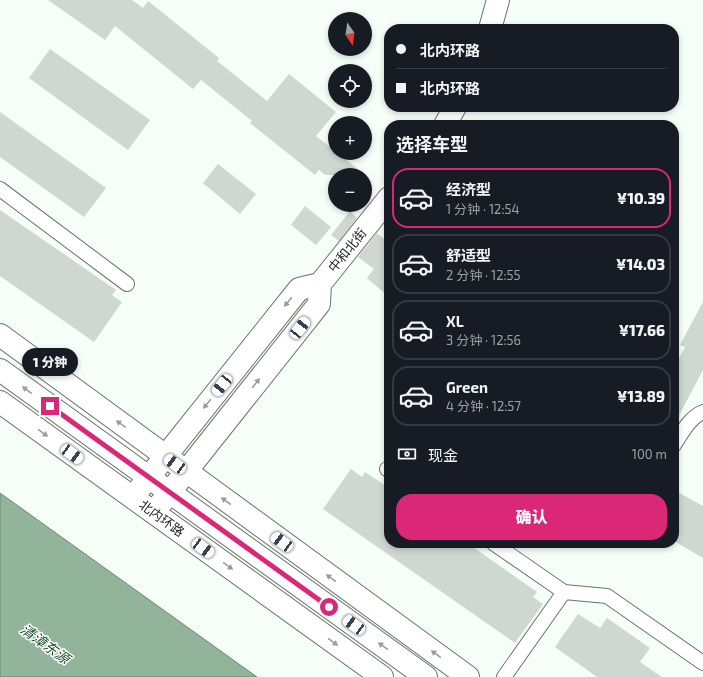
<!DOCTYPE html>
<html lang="zh">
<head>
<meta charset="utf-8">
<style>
	:root { --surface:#171b24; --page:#242831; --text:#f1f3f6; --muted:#9ea1a6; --line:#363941; --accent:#db2777 }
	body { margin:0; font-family:"Exo 2","Noto Sans SC",sans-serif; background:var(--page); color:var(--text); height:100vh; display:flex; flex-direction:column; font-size:15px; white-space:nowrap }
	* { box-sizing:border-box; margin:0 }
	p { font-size:13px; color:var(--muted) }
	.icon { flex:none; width:22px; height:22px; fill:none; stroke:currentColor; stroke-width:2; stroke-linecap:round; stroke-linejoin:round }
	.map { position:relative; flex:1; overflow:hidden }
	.panel { position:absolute; left:384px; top:120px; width:295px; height:428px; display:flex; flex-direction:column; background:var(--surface); border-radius:16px; box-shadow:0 2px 6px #0003 }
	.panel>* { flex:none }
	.guide { position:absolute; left:384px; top:24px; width:295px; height:88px; border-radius:16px; box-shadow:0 2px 6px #0003; display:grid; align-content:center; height:88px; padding:0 12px; background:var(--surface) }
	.needle { width:26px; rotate:167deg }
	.fabs { position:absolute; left:328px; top:12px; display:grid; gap:8px }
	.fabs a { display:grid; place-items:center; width:44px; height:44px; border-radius:50%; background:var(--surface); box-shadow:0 2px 6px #0003; font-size:20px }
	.end { position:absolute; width:18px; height:18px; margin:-9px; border:5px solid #db2777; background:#fff; box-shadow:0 0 0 2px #fff }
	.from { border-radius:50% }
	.bubble { position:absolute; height:28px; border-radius:14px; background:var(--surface); box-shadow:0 2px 6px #0003; font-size:13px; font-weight:800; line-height:28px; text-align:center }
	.car { position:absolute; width:12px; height:24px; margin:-12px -6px; border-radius:5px; box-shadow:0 0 3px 1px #0007; background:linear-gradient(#fff 24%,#345 0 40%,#fff 0 76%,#345 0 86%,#fff 0) }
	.guide b { display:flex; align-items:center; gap:14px; height:38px; font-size:15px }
	.guide b+b { border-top:1px solid var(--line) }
	.guide i { width:10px; height:10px; background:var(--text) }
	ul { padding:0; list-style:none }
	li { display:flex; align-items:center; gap:12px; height:60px; margin:0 8px 6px; padding:0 4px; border:2px solid var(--line); border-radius:16px }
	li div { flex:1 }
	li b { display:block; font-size:15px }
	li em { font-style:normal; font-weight:800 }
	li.current { border-color:var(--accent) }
	li>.icon { width:36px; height:36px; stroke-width:1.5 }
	h2 { padding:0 12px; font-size:18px; line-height:48px }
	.pay { display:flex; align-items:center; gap:10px; height:44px; padding:0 12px; font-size:15px }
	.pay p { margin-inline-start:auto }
	.button { display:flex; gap:8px; margin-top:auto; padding:8px 12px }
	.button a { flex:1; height:46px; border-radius:16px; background:var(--accent); color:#fff; font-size:16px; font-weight:800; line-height:46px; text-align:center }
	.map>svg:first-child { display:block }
	.water { fill:#92b49a; stroke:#6f8875 }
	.building { fill:#ced7d0 }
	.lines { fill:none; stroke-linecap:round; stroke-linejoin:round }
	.service-casing { stroke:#6c736d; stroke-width:16 }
	.minor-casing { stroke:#6c736d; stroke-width:24 }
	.tertiary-casing { stroke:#6c736d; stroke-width:24 }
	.secondary-casing { stroke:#6c736d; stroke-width:24 }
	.service { stroke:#fff; stroke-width:14 }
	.minor { stroke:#fff; stroke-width:22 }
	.tertiary { stroke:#fff; stroke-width:22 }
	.secondary { stroke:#fff; stroke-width:22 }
	.oneway { fill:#9a9b9a }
	.route { stroke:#db2777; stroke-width:5 }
	.labels { text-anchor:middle; stroke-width:3; stroke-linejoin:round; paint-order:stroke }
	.street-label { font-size:13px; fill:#1e211e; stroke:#fff }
	.water-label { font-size:14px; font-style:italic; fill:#114a27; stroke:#fff }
</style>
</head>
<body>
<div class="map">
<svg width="703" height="677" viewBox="0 0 703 677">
	<rect width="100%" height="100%" fill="#f5fef7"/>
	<path class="water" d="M0,493L257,677H0Z"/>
	<path class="building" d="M48,0H132L143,8L148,1L219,58L217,61L267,101L289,74L336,112L316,136L335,151V153H338L365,175H325L319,170L315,175L250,123L252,121L201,80L193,89L115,26L105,40Z
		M50,49L150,120L128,150L29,78Z
		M0,112L106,188L84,217L0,157Z
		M218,164L256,194L240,214L203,183Z
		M305,206L331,227L316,245L291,225Z
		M0,210L116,290L112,295L122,302L94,342L0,276Z
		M350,211L357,218L339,241L331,235Z
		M377,233L389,243V297L367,278L374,269L358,257Z
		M703,302V370L674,425V368L685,347L680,345Z
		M351,469L362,477L365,472L389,488V543H467L537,592L533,597L543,604L515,643L323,509Z
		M674,490L703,506V558L674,541Z
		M578,614L600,628L607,618L650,648L640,662L662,677H597L555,647Z"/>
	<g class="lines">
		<defs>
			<path id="service" d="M0,189L127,284
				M674,445C682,433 689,418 703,412
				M387,469L389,470
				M493,543L564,592L607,596L703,663
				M504,677L564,592"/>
			<path id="minor" d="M0,335L468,677"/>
			<path id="tertiary" d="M490,29L498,0
				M445,125L455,107
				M320,284L389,198
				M133,497L299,289L320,284
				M154,512L319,304L320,284"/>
			<path id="secondary" d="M0,370L426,677
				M0,402L382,677"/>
		</defs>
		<use href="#service" class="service-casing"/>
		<use href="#minor" class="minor-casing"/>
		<use href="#tertiary" class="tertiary-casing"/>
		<use href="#secondary" class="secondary-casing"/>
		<use href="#service" class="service"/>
		<use href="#minor" class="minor"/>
		<use href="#tertiary" class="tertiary"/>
		<use href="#secondary" class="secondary"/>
	</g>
	<defs><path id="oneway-solid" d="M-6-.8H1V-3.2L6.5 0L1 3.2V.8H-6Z"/></defs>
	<g class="oneway">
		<use href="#oneway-solid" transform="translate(288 302) rotate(129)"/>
		<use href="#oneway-solid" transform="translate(256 383) rotate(-52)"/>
		<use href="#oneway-solid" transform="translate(27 390) rotate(-144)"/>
		<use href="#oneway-solid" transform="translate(207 404) rotate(129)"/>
		<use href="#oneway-solid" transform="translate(121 424) rotate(-144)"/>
		<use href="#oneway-solid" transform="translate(43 433) rotate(36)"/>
		<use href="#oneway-solid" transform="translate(226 501) rotate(-144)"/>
		<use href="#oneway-solid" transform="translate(228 566) rotate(36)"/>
		<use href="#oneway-solid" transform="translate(331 578) rotate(-144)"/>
		<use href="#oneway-solid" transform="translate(333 642) rotate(36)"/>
		<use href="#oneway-solid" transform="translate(383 646) rotate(-144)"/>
		<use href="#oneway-solid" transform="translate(436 654) rotate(-144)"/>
	</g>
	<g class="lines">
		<path class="route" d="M50,406L329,607"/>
	</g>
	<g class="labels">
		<g class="street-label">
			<text transform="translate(347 250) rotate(-51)" y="5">中和北街</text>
			<text transform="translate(162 518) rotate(36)" y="5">北内环路</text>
		</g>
		<g class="water-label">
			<text transform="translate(45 644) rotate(36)" y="5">清漳东源</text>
		</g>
	</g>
</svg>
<div class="fabs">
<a><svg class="needle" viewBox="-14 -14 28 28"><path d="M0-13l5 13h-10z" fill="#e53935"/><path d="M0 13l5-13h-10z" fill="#9ea1a6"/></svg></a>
<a><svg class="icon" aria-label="locate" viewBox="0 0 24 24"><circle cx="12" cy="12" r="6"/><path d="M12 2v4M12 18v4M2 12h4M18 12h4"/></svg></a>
<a>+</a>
<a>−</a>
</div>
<i class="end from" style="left:329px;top:607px"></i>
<i class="end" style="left:50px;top:406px"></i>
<div class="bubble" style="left:22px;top:348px;width:56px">1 分钟</div>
<i class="car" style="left:300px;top:328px;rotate:38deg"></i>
<i class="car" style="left:222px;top:385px;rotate:219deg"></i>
<i class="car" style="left:72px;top:454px;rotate:126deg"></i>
<i class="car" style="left:175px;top:464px;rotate:306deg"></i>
<i class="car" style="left:282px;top:542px;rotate:306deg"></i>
<i class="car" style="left:203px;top:548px;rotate:126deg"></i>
<i class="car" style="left:354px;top:625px;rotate:306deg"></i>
<div class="guide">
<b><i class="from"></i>北内环路</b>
<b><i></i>北内环路</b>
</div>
<section class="panel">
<h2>选择车型</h2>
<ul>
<li class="current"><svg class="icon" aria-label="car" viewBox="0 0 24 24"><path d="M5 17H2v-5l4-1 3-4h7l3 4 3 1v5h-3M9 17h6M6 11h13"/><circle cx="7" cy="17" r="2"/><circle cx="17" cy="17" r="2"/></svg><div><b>经济型</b><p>1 分钟 · 12:54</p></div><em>¥10.39</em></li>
<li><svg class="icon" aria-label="car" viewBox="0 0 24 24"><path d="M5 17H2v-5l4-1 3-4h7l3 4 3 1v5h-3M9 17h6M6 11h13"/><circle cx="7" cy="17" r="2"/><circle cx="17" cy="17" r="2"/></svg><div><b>舒适型</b><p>2 分钟 · 12:55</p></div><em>¥14.03</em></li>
<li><svg class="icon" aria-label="car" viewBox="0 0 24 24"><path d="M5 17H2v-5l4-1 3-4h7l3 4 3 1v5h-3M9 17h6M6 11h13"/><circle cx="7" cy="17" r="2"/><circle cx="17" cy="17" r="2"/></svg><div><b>XL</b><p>3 分钟 · 12:56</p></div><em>¥17.66</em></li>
<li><svg class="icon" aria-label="car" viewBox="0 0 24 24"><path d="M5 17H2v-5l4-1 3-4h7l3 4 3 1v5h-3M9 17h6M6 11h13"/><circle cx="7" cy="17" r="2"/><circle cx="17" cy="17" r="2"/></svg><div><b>Green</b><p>4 分钟 · 12:57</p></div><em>¥13.89</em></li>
</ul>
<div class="pay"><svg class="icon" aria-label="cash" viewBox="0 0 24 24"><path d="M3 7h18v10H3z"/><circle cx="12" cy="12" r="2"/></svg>现金<p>100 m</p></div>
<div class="button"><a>确认</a></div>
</section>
</div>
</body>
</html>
